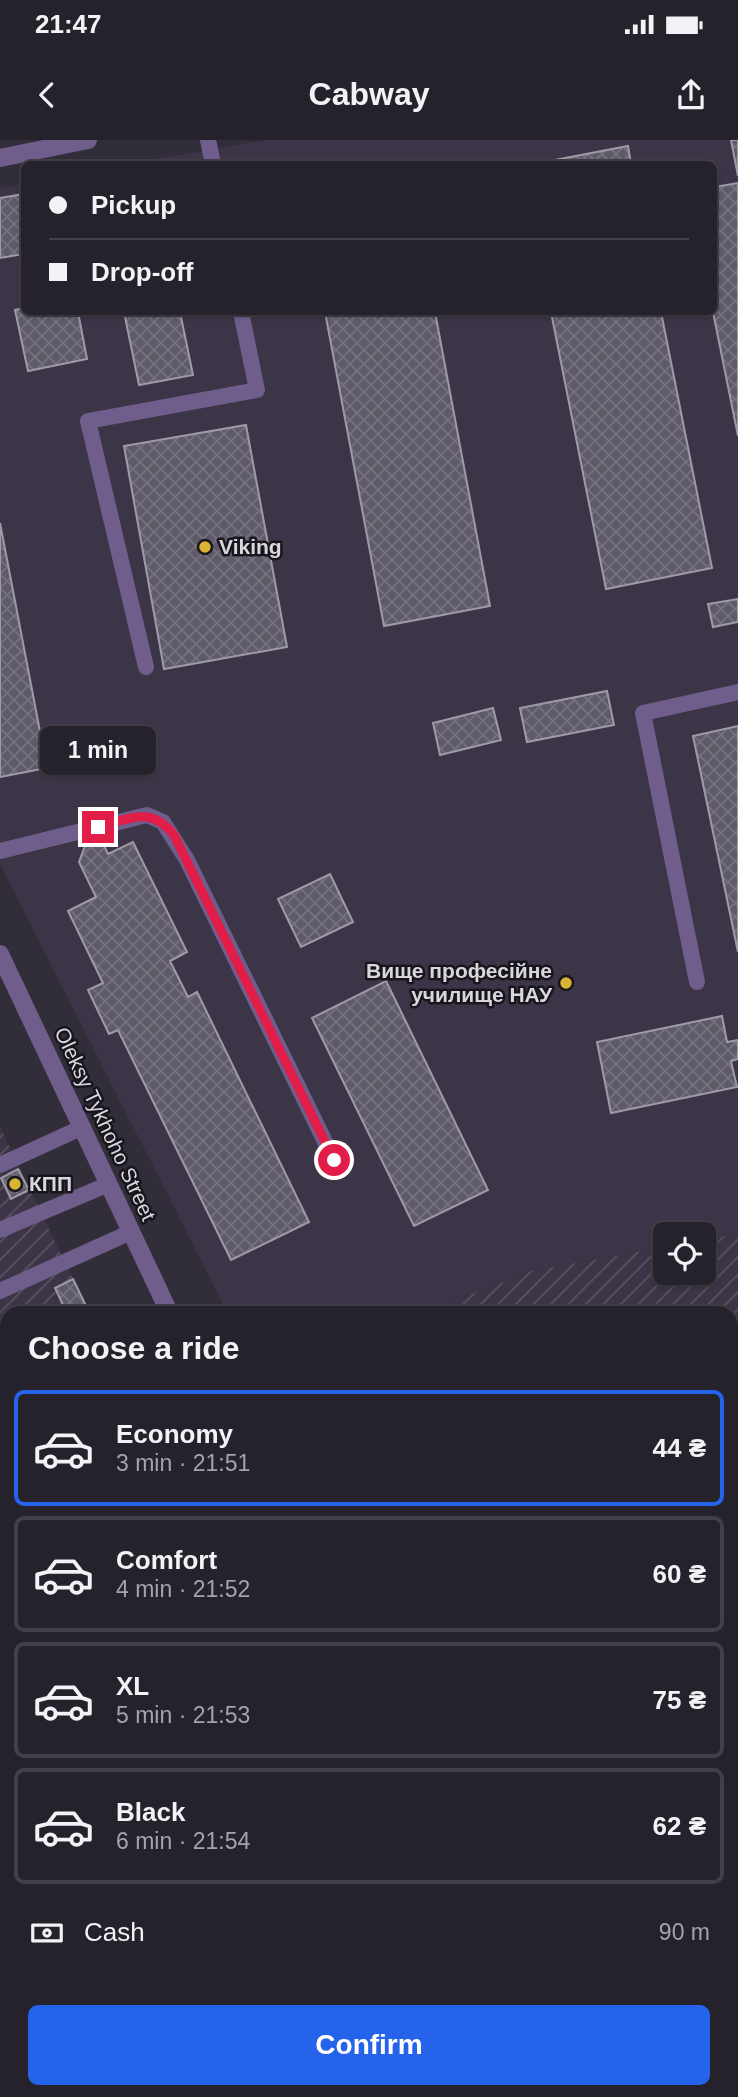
<!DOCTYPE html>
<html lang="en">
<head>
<meta charset="utf-8">
<style>
	:root { --surface:#25222b; --page:#2d2a33; --text:#f1f3f6; --muted:#a3a4a9; --line:#423f47; --accent:#2563eb }
	body { margin:0; font-family:Helvetica,sans-serif; background:var(--page); color:var(--text); height:100vh; display:flex; flex-direction:column; font-size:26px; white-space:nowrap }
	* { box-sizing:border-box; margin:0 }
	p { font-size:23px; color:var(--muted) }
	.icon { flex:none; width:38px; height:38px; fill:none; stroke:currentColor; stroke-width:2; stroke-linecap:round; stroke-linejoin:round }
	.map { position:relative; flex:1; overflow:hidden }
	.panel { position:absolute; left:0px; top:1166px; width:738px; height:793px; display:flex; flex-direction:column; background:var(--surface); border-radius:21px 21px 0 0; box-shadow:0 2px 5px #0004,0 0 0 2px var(--line) }
	.panel>* { flex:none }
	.hud { position:absolute; left:21px; top:21px; width:696px; height:154px; border-radius:10px; box-shadow:0 2px 5px #0004,0 0 0 2px var(--line); display:grid; align-content:center; height:154px; padding:0 28px; background:var(--surface) }
	.buttons { position:absolute; left:653px; top:1082px; display:grid; gap:14px }
	.buttons a { display:grid; place-items:center; width:63px; height:63px; border-radius:10px; background:var(--surface); box-shadow:0 2px 5px #0004,0 0 0 2px var(--line); font-size:35px }
	.end { position:absolute; width:32px; height:32px; margin:-16px; border:9px solid #e11d48; background:#fff; box-shadow:0 0 0 4px #fff }
	.from { border-radius:50% }
	.bubble { position:absolute; height:49px; border-radius:10px; background:var(--surface); box-shadow:0 2px 5px #0004,0 0 0 2px var(--line); font-size:23px; font-weight:800; line-height:49px; text-align:center }
	.hud b { display:flex; align-items:center; gap:24px; height:66px; font-size:26px }
	.hud b+b { border-top:2px solid var(--line) }
	.hud i { width:18px; height:18px; background:var(--text) }
	ul { padding:0; list-style:none }
	li { display:flex; align-items:center; gap:21px; height:116px; margin:0 14px 10px; padding:0 14px; border:4px solid var(--line); border-radius:10px }
	li div { flex:1 }
	li b { display:block; font-size:26px }
	li em { font-style:normal; font-weight:800 }
	li.selected { border-color:var(--accent) }
	li>.icon { width:63px; height:63px; stroke-width:1.5 }
	h2 { padding:0 28px; font-size:32px; line-height:84px }
	.pay { display:flex; align-items:center; gap:18px; height:77px; padding:0 28px; font-size:26px }
	.pay p { margin-inline-start:auto }
	.button { display:flex; gap:14px; margin-top:auto; padding:14px 28px }
	.button a { flex:1; height:80px; border-radius:10px; background:var(--accent); color:#fff; font-size:28px; font-weight:800; line-height:80px; text-align:center }
	.status { display:flex; justify-content:space-between; align-items:center; height:49px; padding:0 35px; background:var(--surface); direction:ltr }
	.status svg { height:19px; fill:currentColor }
	header { display:flex; justify-content:space-between; align-items:center; height:91px; padding:0 28px; background:var(--surface); font-size:32px; font-weight:800 }
	.map>svg:first-child { display:block }
	.built { fill:#3c3547 }
	.industrial { fill:url(#industrial-furrows) }
	.grass { fill:url(#grass-tufts) }
	.building { fill:url(#building-cross-hatch); stroke:#9f9aa9; stroke-width:2 }
	.lines { fill:none; stroke-linecap:round; stroke-linejoin:round }
	.lane { stroke:#6f5e8b; stroke-width:16 }
	.street { stroke:#6f5e8b; stroke-width:18 }
	.route { stroke:#e11d48; stroke-width:9 }
	.poi-dot { fill:#d9b334; stroke:#18161c; stroke-width:2.5 }
	.labels { text-anchor:middle; stroke-width:5; stroke-linejoin:round; paint-order:stroke }
	.poi-label { font-size:21px; font-weight:bold; fill:#d9d6de; stroke:#18161c; text-anchor:start }
	.street-label { font-size:21px; fill:#d9d6de; stroke:#18161c }
</style>
</head>
<body>
<div class="status"><b>21:47</b><svg viewBox="0 0 49 12"><path d="M0 12V9h3v3zM5 12V6h3v6zM10 12V3h3v9zM15 12V0h3v12zM26 1h20v11H26zM47 4h2v5h-2z"/></svg></div>
<header><svg class="icon" aria-label="back" viewBox="0 0 24 24"><path d="M15 5l-7 7 7 7"/></svg>Cabway<svg class="icon" aria-label="share" viewBox="0 0 24 24"><path d="M12 15V3M7 8l5-5 5 5M5 13v7h14v-7"/></svg></header>
<div class="map">
<svg width="738" height="1957" viewBox="0 0 738 1957">
	<defs>
		<pattern id="industrial-furrows" width="10" height="10" patternUnits="userSpaceOnUse" patternTransform="scale(1.75)"><rect width="10" height="10" fill="#3c3547"/><path d="M-1 1l2-2M0 10L10 0M9 11l2-2" fill="none" stroke="#585261"/></pattern>
		<pattern id="grass-tufts" width="24" height="20" patternUnits="userSpaceOnUse" patternTransform="scale(1.75)"><rect width="24" height="20" fill="#4d3b68"/><path d="M3 7l-1-3M5 7V3M7 7l1-3M15 17l-1-3M17 17v-4M19 17l1-3" fill="none" stroke="#66577d"/></pattern>
		<pattern id="building-cross-hatch" width="8" height="8" patternUnits="userSpaceOnUse" patternTransform="scale(1.75)"><rect width="8" height="8" fill="#5f5a68"/><path d="M0 0l8 8M0 8l8-8" fill="none" stroke="#75717d"/></pattern>
	</defs>
	<rect width="100%" height="100%" fill="#312d39"/>
	<path class="built" d="M267,0H738V1094L704,1100V1094H665V1107L531,1131L426,1172H227L0,724V48L24,44V172H714V24H125Z
		M7,1337V1951H476L478,1957H0V1340Z"/>
	<path class="industrial" d="M0,987L89,1172H7V1337L0,1340Z
		M738,1094V1827L732,1817V1172H426L531,1131L665,1107V1132H704V1100Z"/>
	<path class="grass" d="M732,1817L738,1827V1957H580L577,1951H732Z"/>
	<path class="building" d="M731,0H738V36Z
		M628,6L631,24H534Z
		M738,43V296L713,172L714,47Z
		M24,54V114L0,118V58Z
		M24,168V172H78L87,219L28,231L15,170Z
		M124,172H180L193,235L139,245Z
		M325,172H435L490,466L384,486Z
		M551,172H661L712,428L606,449Z
		M246,285L287,507L164,529L124,306Z
		M0,383L47,628L0,637Z
		M738,459V482L713,487L708,464Z
		M607,551L614,585L527,602L520,568Z
		M493,568L501,600L440,615L433,583Z
		M738,586V812L693,596Z
		M101,699L108,714L133,702L187,812L170,821L188,857L197,852L309,1082L231,1120L118,890L109,894L88,850L103,843L68,771L96,757L79,722L85,706Z
		M330,734L353,782L301,807L278,759Z
		M386,841L488,1050L414,1086L312,878Z
		M722,876L727,902L738,900V919L731,921L737,947L611,973L597,902Z
		M18,1029L29,1050L11,1059L1,1038Z
		M73,1139L89,1172H58L65,1169L55,1148Z
		M7,1197V1295L0,1299V1200Z
		M7,1471V1528L0,1503V1473Z
		M738,1508V1614L732,1617V1512Z
		M0,1694L7,1697L6,1727L0,1725Z
		M0,1822L7,1825V1951H160L174,1957H0Z
		M301,1951H362L364,1957H287Z"/>
	<g class="lines">
		<path class="lane" d="M208,0L213,24
			M146,527L88,281L257,250L241,172
			M0,711L147,675L163,682L187,720L334,1020
			M697,842L643,573L738,552
			M0,1025L83,987
			M0,1090L109,1044
			M0,1151L131,1092
			M0,1387L7,1384
			M732,1695L738,1691
			M0,1764L7,1766"/>
		<path class="street" d="M0,18L88,0
			M0,814L169,1172
			M547,1951L550,1957"/>
	</g>
	<g class="lines">
		<path class="route" d="M98,687C130,679 150,665 174,695L334,1020"/>
	</g>
	<g class="poi-dot">
		<circle cx="205" cy="407" r="7"/>
		<circle cx="566" cy="843" r="7"/>
		<circle cx="15" cy="1044" r="7"/>
	</g>
	<g class="labels">
		<g class="poi-label">
			<text x="219" y="414">Viking</text>
			<text x="552" y="838" text-anchor="end">Вище професійне<tspan x="552" dy="24">училище НАУ</tspan></text>
			<text x="29" y="1051">КПП</text>
		</g>
		<g class="street-label">
			<text transform="translate(105 984) rotate(65)" y="7">Oleksy Tykhoho Street</text>
		</g>
	</g>
</svg>
<div class="buttons">
<a><svg class="icon" aria-label="locate" viewBox="0 0 24 24"><circle cx="12" cy="12" r="6"/><path d="M12 2v4M12 18v4M2 12h4M18 12h4"/></svg></a>
</div>
<i class="end from" style="left:334px;top:1020px"></i>
<i class="end" style="left:98px;top:687px"></i>
<div class="bubble" style="left:40px;top:586px;width:116px">1 min</div>
<div class="hud">
<b><i class="from"></i>Pickup</b>
<b><i></i>Drop-off</b>
</div>
<section class="panel">
<h2>Choose a ride</h2>
<ul>
<li class="selected"><svg class="icon" aria-label="car" viewBox="0 0 24 24"><path d="M5 17H2v-5l4-1 3-4h7l3 4 3 1v5h-3M9 17h6M6 11h13"/><circle cx="7" cy="17" r="2"/><circle cx="17" cy="17" r="2"/></svg><div><b>Economy</b><p>3 min · 21:51</p></div><em>44 ₴</em></li>
<li><svg class="icon" aria-label="car" viewBox="0 0 24 24"><path d="M5 17H2v-5l4-1 3-4h7l3 4 3 1v5h-3M9 17h6M6 11h13"/><circle cx="7" cy="17" r="2"/><circle cx="17" cy="17" r="2"/></svg><div><b>Comfort</b><p>4 min · 21:52</p></div><em>60 ₴</em></li>
<li><svg class="icon" aria-label="car" viewBox="0 0 24 24"><path d="M5 17H2v-5l4-1 3-4h7l3 4 3 1v5h-3M9 17h6M6 11h13"/><circle cx="7" cy="17" r="2"/><circle cx="17" cy="17" r="2"/></svg><div><b>XL</b><p>5 min · 21:53</p></div><em>75 ₴</em></li>
<li><svg class="icon" aria-label="car" viewBox="0 0 24 24"><path d="M5 17H2v-5l4-1 3-4h7l3 4 3 1v5h-3M9 17h6M6 11h13"/><circle cx="7" cy="17" r="2"/><circle cx="17" cy="17" r="2"/></svg><div><b>Black</b><p>6 min · 21:54</p></div><em>62 ₴</em></li>
</ul>
<div class="pay"><svg class="icon" aria-label="cash" viewBox="0 0 24 24"><path d="M3 7h18v10H3z"/><circle cx="12" cy="12" r="2"/></svg>Cash<p>90 m</p></div>
<div class="button"><a>Confirm</a></div>
</section>
</div>
</body>
</html>
